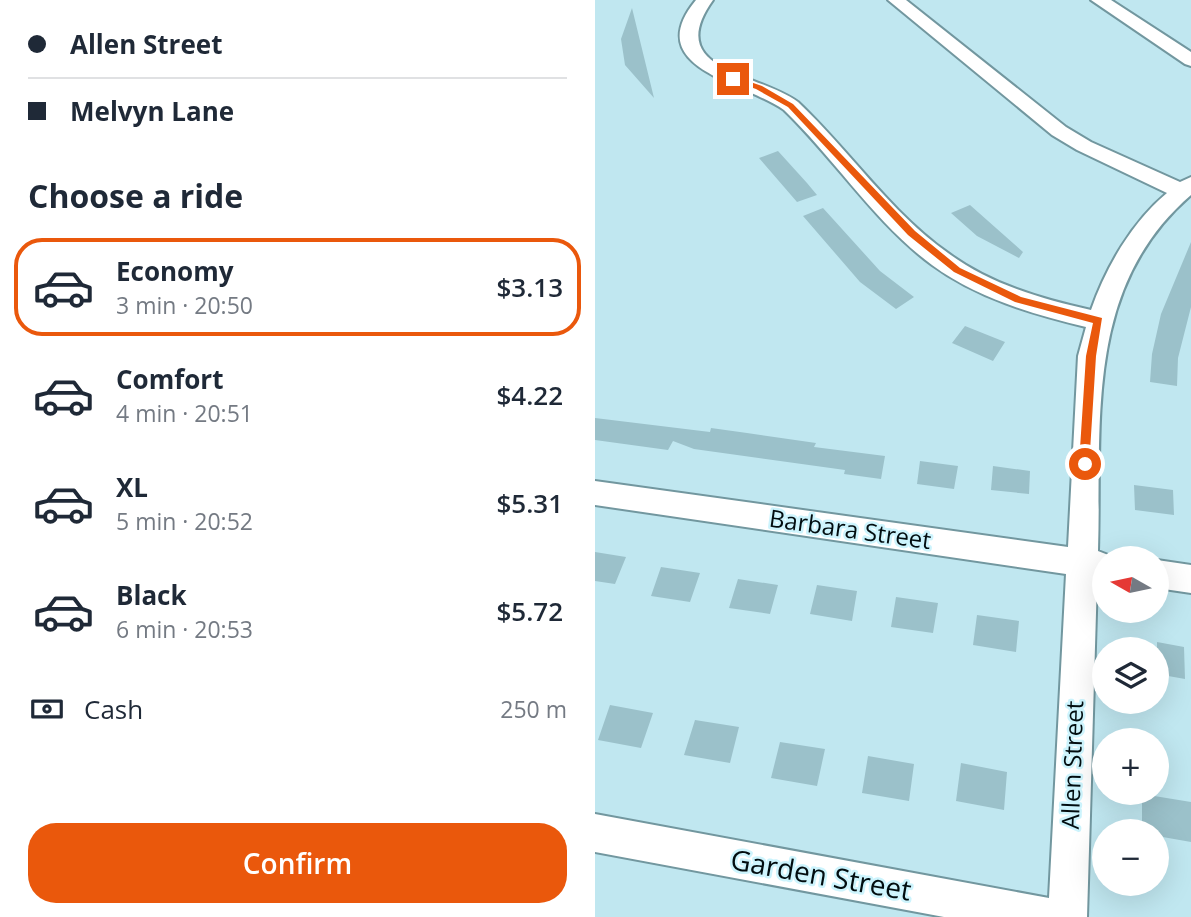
<!DOCTYPE html>
<html lang="en">
<head>
<meta charset="utf-8">
<style>
	:root { --surface:#fff; --page:#f6f6f7; --text:#1f2937; --muted:#747a83; --line:#e0e1e3; --accent:#ea580c }
	body { margin:0; font-family:"Open Sans",sans-serif; background:var(--page); color:var(--text); height:100vh; display:flex; flex-direction:column; font-size:26px; white-space:nowrap }
	* { box-sizing:border-box; margin:0 }
	p { font-size:23px; color:var(--muted) }
	.icon { flex:none; width:38px; height:38px; fill:none; stroke:currentColor; stroke-width:2; stroke-linecap:round; stroke-linejoin:round }
	.map { position:relative; flex:1; overflow:hidden }
	.panel { display:flex; flex-direction:column; background:var(--surface); width:595px }
	.panel>* { flex:none }
	.hud { display:grid; align-content:center; height:154px; padding:0 28px; background:var(--surface) }
	.needle { width:46px; rotate:279deg }
	.controls { position:absolute; left:497px; top:546px; display:grid; gap:14px }
	.controls a { display:grid; place-items:center; width:77px; height:77px; border-radius:50%; background:var(--surface); box-shadow:0 7px 28px #0002; font-size:35px }
	.end { position:absolute; width:32px; height:32px; margin:-16px; border:9px solid #ea580c; background:#fff; box-shadow:0 0 0 4px #fff }
	.from { border-radius:50% }
	.hud b { display:flex; align-items:center; gap:24px; height:66px; font-size:26px }
	.hud b+b { border-top:2px solid var(--line) }
	.hud i { width:18px; height:18px; background:var(--text) }
	ul { padding:0; list-style:none }
	li { display:flex; align-items:center; gap:21px; height:98px; margin:0 14px 10px; padding:0 14px; border:4px solid transparent; border-radius:28px }
	li div { flex:1 }
	li b { display:block; font-size:26px }
	li em { font-style:normal; font-weight:600 }
	li.active { border-color:var(--accent) }
	li>.icon { width:63px; height:63px; stroke-width:1.5 }
	h2 { padding:0 28px; font-size:32px; line-height:84px }
	.pay { display:flex; align-items:center; gap:18px; height:77px; padding:0 28px; font-size:26px }
	.pay p { margin-inline-start:auto }
	.primary-button { display:flex; gap:14px; margin-top:auto; padding:14px 28px }
	.primary-button a { flex:1; height:80px; border-radius:28px; background:var(--accent); color:#fff; font-size:28px; font-weight:600; line-height:80px; text-align:center }
	main { display:flex; flex:1; min-height:0 }
	.map>svg:first-child { display:block }
	.building { fill:#9bc1ca }
	.lines { fill:none; stroke-linecap:round; stroke-linejoin:round }
	.minor-casing { stroke:#72979f; stroke-width:4 }
	.minor { fill:#fff; fill-rule:evenodd }
	.route { fill:#ea580c }
	.labels { text-anchor:middle; stroke-width:5; stroke-linejoin:round; paint-order:stroke }
	.street-label { font-size:24px; fill:#020d10; stroke:#cdf4fd }
	.near-street-label { font-size:28px; fill:#020d10; stroke:#cdf4fd }
</style>
</head>
<body>
<main>
<section class="panel">
<div class="hud">
<b><i class="from"></i>Allen Street</b>
<b><i></i>Melvyn Lane</b>
</div>
<h2>Choose a ride</h2>
<ul>
<li class="active"><svg class="icon" aria-label="car" viewBox="0 0 24 24"><path d="M5 17H2v-5l4-1 3-4h7l3 4 3 1v5h-3M9 17h6M6 11h13"/><circle cx="7" cy="17" r="2"/><circle cx="17" cy="17" r="2"/></svg><div><b>Economy</b><p>3 min · 20:50</p></div><em>$3.13</em></li>
<li><svg class="icon" aria-label="car" viewBox="0 0 24 24"><path d="M5 17H2v-5l4-1 3-4h7l3 4 3 1v5h-3M9 17h6M6 11h13"/><circle cx="7" cy="17" r="2"/><circle cx="17" cy="17" r="2"/></svg><div><b>Comfort</b><p>4 min · 20:51</p></div><em>$4.22</em></li>
<li><svg class="icon" aria-label="car" viewBox="0 0 24 24"><path d="M5 17H2v-5l4-1 3-4h7l3 4 3 1v5h-3M9 17h6M6 11h13"/><circle cx="7" cy="17" r="2"/><circle cx="17" cy="17" r="2"/></svg><div><b>XL</b><p>5 min · 20:52</p></div><em>$5.31</em></li>
<li><svg class="icon" aria-label="car" viewBox="0 0 24 24"><path d="M5 17H2v-5l4-1 3-4h7l3 4 3 1v5h-3M9 17h6M6 11h13"/><circle cx="7" cy="17" r="2"/><circle cx="17" cy="17" r="2"/></svg><div><b>Black</b><p>6 min · 20:53</p></div><em>$5.72</em></li>
</ul>
<div class="pay"><svg class="icon" aria-label="cash" viewBox="0 0 24 24"><path d="M3 7h18v10H3z"/><circle cx="12" cy="12" r="2"/></svg>Cash<p>250 m</p></div>
<div class="primary-button"><a>Confirm</a></div>
</section>
<div class="map">
<svg width="596" height="917" viewBox="0 0 596 917">
	<rect width="100%" height="100%" fill="#c0e7f0"/>
	<path class="building" d="M37,8L59,98L30,65L26,39Z
		M183,151L212,183L222,195L202,202L164,158Z
		M375,205L428,252L424,258L382,236L356,213Z
		M228,208L285,271L319,297L301,309L265,282L208,216Z
		M596,242V307L583,358L582,386L555,382L557,354L566,314Z
		M370,326L410,342L398,361L357,343Z
		M0,418L115,432L116,428L152,433L221,443L219,447L290,456L286,479L249,474L250,470L99,449L78,441L73,450L0,440Z
		M325,461L363,466L359,489L322,484Z
		M398,466L435,471L434,494L396,490Z
		M539,485L578,490L579,515L540,510Z
		M0,552L31,557L20,584L0,581Z
		M66,567L105,573L95,602L56,596Z
		M143,579L183,585L175,614L134,608Z
		M222,585L262,591L257,621L215,614Z
		M301,597L343,603L338,633L296,627Z
		M382,615L424,621L421,652L378,645Z
		M562,642L589,647L590,679L562,674Z
		M15,705L58,713L46,748L3,740Z
		M100,720L144,727L135,763L89,755Z
		M185,742L230,749L222,786L176,778Z
		M273,756L319,764L314,801L267,793Z
		M366,763L412,772L409,810L361,801Z
		M547,794L596,802V842L562,836V831H547Z"/>
	<g class="lines">
		<defs>
			<path id="minor" d="M101,0H118C67,71 162,72 203,102C254,150 295,212 353,253C395,284 446,299 496,310C511,267 537,222 572,193L482,150L457,135L293,0H311L471,127L496,142L585,182L596,177V195C488,288 507,423 503,551L521,558H509V580L502,579L492,917H349L0,852V814L454,898L471,574L0,505V481L473,547L483,356L491,327C437,314 382,298 337,265C280,223 240,159 189,110C151,82 44,69 101,0Z
				M496,0H516L596,52V66L590,64Z
				M562,560L596,565V593L562,588Z"/>
		</defs>
		<use href="#minor" class="minor-casing"/>
		<use href="#minor" class="minor"/>
	</g>
	<path class="route" d="M138,76L167,86L198,104L320,231L365,268L426,297L507,318L501,356L494,467H486L484,464L491,356L498,323L420,302L359,272L313,235L193,107L161,89L135,80Z"/>
	<g class="labels">
		<g class="street-label">
			<text transform="translate(255 530) rotate(8)" y="8">Barbara Street</text>
			<text transform="translate(478 765) rotate(-88)" y="8">Allen Street</text>
		</g>
		<g class="near-street-label">
			<text transform="translate(226 875) rotate(10)" y="10">Garden Street</text>
		</g>
	</g>
</svg>
<div class="controls">
<a><svg class="needle" viewBox="-14 -14 28 28"><path d="M0-13l5 13h-10z" fill="#e53935"/><path d="M0 13l5-13h-10z" fill="#747a83"/></svg></a>
<a><svg class="icon" aria-label="layers" viewBox="0 0 24 24"><path d="M12 4l9 5-9 5-9-5zM3 14l9 5 9-5"/></svg></a>
<a>+</a>
<a>−</a>
</div>
<i class="end from" style="left:490px;top:464px"></i>
<i class="end" style="left:138px;top:79px"></i>
</div>
</main>
</body>
</html>
